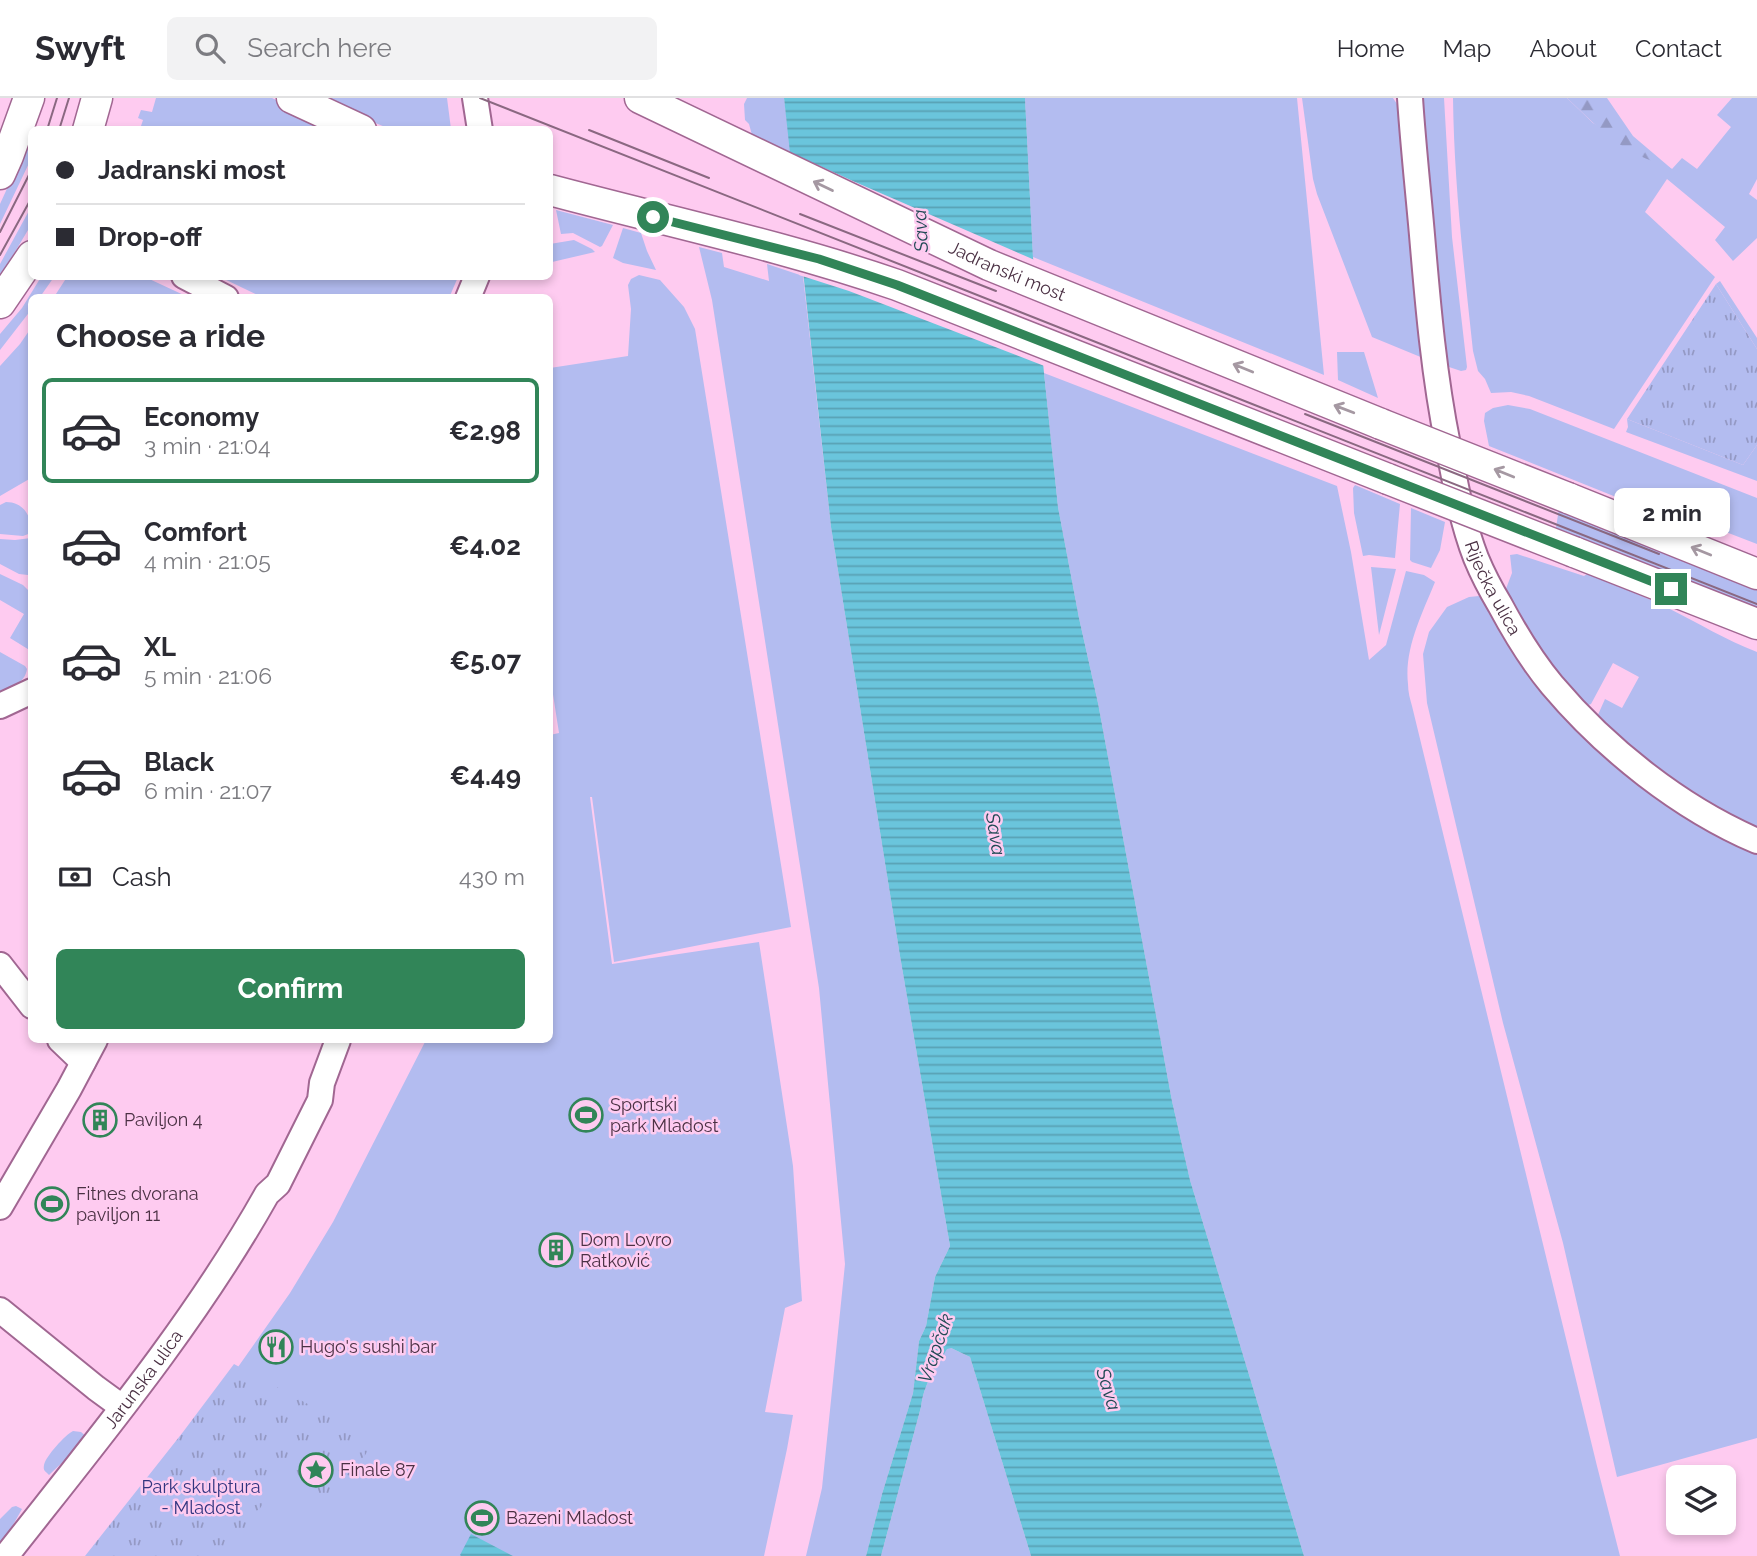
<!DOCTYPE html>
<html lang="en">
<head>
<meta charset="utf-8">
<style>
	:root { --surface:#fff; --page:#f2f2f3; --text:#2b2b33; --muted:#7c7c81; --line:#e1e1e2; --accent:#318558 }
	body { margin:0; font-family:Raleway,sans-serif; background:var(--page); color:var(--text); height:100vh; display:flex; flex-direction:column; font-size:26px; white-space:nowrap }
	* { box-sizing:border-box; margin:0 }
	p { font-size:23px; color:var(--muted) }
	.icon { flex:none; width:38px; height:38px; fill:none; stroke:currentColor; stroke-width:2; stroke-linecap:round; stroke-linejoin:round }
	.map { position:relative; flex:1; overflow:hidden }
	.drawer { position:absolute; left:28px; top:196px; width:525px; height:749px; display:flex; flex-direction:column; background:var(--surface); border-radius:10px; box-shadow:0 4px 10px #0003 }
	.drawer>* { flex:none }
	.guide { position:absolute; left:28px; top:28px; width:525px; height:154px; border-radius:10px; box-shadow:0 4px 10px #0003; display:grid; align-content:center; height:154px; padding:0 28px; background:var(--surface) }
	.tools { position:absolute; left:1666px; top:1367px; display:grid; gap:14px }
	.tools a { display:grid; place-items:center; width:70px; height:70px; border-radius:10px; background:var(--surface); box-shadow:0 4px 10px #0003; font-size:35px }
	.end { position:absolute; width:32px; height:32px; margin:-16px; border:9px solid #318558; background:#fff; box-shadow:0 0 0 4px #fff }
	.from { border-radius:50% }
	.bubble { position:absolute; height:49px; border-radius:10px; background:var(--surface); box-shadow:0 4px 10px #0003; font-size:23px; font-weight:700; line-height:49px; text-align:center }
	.guide b { display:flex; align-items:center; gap:24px; height:66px; font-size:26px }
	.guide b+b { border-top:2px solid var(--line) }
	.guide i { width:18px; height:18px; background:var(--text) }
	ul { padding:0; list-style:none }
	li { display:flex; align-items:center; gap:21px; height:105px; margin:0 14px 10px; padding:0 14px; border:4px solid transparent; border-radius:10px }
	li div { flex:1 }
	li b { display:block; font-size:26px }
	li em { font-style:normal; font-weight:700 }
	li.active { border-color:var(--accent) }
	li>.icon { width:63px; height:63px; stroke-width:1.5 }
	h2 { padding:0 28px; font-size:32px; line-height:84px }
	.pay { display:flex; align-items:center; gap:18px; height:77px; padding:0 28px; font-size:26px }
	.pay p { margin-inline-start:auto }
	.action { display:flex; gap:14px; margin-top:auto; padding:14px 28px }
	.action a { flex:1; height:80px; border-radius:10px; background:var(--accent); color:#fff; font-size:28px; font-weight:700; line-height:80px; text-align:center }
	header { display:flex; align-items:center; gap:42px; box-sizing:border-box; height:98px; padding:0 35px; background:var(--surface); border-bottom:2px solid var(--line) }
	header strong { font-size:33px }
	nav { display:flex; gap:38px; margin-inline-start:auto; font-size:24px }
	.search { width:490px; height:63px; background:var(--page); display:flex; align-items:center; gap:18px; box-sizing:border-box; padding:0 24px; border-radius:10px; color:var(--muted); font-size:26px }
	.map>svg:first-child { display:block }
	.grass { fill:#b3bcf0 }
	.forest { fill:url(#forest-firs) }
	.park { fill:url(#park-tufts) }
	.water { fill:url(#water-rules) }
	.pier { fill:#fecbf0 }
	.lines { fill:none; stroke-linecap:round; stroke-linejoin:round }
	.minor-casing { stroke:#a16792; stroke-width:28 }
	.major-casing { stroke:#a16792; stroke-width:33 }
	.minor { stroke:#fff; stroke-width:24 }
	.major { stroke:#fff; stroke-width:30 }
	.tram { stroke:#8a6881; stroke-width:2 }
	.major-bridge-casing { stroke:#a16792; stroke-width:33; stroke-linecap:butt }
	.major-bridge { stroke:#fff; stroke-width:30 }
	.oneway { stroke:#a598a2 }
	.route { stroke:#318558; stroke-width:9 }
	.labels { text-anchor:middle; stroke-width:5; stroke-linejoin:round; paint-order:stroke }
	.street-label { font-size:18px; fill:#4b3144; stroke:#fecbf0 }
	.poi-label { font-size:18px; fill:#4b3144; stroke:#fecbf0; text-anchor:start }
	.park-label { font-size:18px; fill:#31357f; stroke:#fecbf0 }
	.water-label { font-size:19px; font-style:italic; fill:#214a55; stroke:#fecbf0 }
</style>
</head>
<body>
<header>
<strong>Swyft</strong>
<div class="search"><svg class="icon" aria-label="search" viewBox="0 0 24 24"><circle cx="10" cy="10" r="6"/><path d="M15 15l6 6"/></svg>Search here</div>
<nav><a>Home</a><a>Map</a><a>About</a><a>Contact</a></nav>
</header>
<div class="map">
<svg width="1757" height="1458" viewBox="0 0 1757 1458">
	<defs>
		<pattern id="forest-firs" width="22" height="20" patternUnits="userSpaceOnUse" patternTransform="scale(1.75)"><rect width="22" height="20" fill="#b3bcf0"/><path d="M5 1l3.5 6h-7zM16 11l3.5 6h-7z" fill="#9499c4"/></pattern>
		<pattern id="park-tufts" width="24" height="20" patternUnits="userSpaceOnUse" patternTransform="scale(1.75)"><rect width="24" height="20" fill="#b3bcf0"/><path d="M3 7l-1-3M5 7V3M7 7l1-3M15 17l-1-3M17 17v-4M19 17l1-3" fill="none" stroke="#9499c4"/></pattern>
		<pattern id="water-rules" width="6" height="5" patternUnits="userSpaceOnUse" patternTransform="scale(1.75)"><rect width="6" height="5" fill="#6ac5dc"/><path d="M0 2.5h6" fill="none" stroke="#59a1b4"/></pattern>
	</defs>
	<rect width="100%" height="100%" fill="#fecbf0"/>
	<path class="grass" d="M156,0H272L338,31H140L143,22L138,20L141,12L152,14Z
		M315,0H447L451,31H390Z
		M747,0H784L791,55L752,37L749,26L745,22L744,6Z
		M1025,0H1297L1324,277L1033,159Z
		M1302,0H1393L1399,9L1408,131L1423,260L1372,239L1317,96L1313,81Z
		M1418,0H1444L1452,139L1467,269L1466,272L1461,273L1443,267Z
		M1453,0H1567L1593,25L1672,71L1682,60L1697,71L1731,29L1717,17L1732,0H1757V81L1749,96L1757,102V140L1733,163L1715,142L1725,129L1667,81L1645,114L1715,179L1614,331L1529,298L1511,294L1491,295L1485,281L1478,273L1473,253C1464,169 1454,85 1453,0Z
		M31,33V61L0,126V106L21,60Z
		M31,109V127L0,179V166Z
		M556,112L613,127L602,148L600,149L573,135L561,136Z
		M623,130L641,135L647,153L656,172L623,165L613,160Z
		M574,142L592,151L595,154L552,164L550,162V146Z
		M699,149L722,155L724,169L769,183L767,166L803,178L831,429L900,858L950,1148L935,1179L926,1228L919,1243L913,1295L882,1396L866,1458H806L822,1390L845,1166L819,890L712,202Z
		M639,177L660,182L684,209L695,231L791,829L614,864L592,699H590L612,866L759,844L793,1068L802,1203L785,1210L765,1314L793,1317L787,1351L764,1458H130L238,1269L290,1195L333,1124L426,942H550V637L559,635L550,577V270L628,258L631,211L628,187L631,181Z
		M41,179H54L40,199L32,200L31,212L0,252V236L22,210Z
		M67,179H145L188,199H54Z
		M220,179H458L449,200L262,199Z
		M1720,183L1757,240V251L1716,186Z
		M31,230V380L0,398V268L20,246Z
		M1337,254H1364L1378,300L1338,282Z
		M1044,275L1337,388L1351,454L1369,562L1386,547L1406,473L1424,477L1435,484C1422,516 1404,551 1408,586C1408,594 1410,601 1412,608L1597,1368L1620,1458H1304L1190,1082L1172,1003L1098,605L1079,520L1058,409Z
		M1508,307L1530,311L1757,400V446L1674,414L1626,403L1489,348L1484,323L1485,315L1493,310Z
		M1627,321L1743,367L1757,347V383L1626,334L1628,329Z
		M1355,387L1400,406L1395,460L1369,457L1363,458L1354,415L1353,390Z
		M6,404C24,404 32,419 31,435L23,438L0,436V407Z
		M1411,410L1445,424L1440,452L1431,470L1412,464L1410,462Z
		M1559,410L1757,488V511L1556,430Z
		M31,440V474L28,477L19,476L0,466V441L15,442Z
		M1517,456L1584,478L1587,476C1614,487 1642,497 1668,510C1698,525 1726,542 1757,554V730L1739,726L1660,679L1597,619L1605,601L1622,610L1639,579L1613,565L1591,606L1586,608L1560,583L1504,496L1512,475L1510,457Z
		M1371,469L1396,471L1379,537Z
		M0,476L23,487L31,495V553L10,540L24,516L0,502Z
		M1479,498L1488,504L1520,559L1757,753V1340L1617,1379L1563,1145L1503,925L1427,605L1423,556L1429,534L1447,509L1469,499Z
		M0,554L25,568L27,571C25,585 12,589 0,594Z
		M947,1250H951L970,1259L1031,1458H881L921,1309C923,1287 936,1269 947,1250Z
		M73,1333L81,1334L88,1340L49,1377C45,1373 43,1373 44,1367C46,1358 65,1337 73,1333Z
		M16,1408L22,1411L0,1450V1421L12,1409Z"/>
	<path class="forest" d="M1567,0H1607L1633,38L1673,72C1661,66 1648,62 1636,56C1610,43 1588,20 1567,0Z"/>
	<path class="park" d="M1716,186L1757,251V347L1743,367L1627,321Z
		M234,1266L374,1342L335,1408L281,1378L229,1458H85L183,1334Z"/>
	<path class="water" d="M784,0H1025L1033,159L1044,275L1058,409L1079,520L1098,605L1172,1003L1190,1082L1304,1458H1031L970,1259L951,1250L947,1251C936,1269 923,1287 921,1309L881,1458H866L882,1396L913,1295L919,1243L926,1228L935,1179L950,1148L900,858L831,429Z
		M471,1436L513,1458H461L460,1457Z"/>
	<path class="pier" d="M787,53L855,84L1037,163L1047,269L849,193L799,177Z"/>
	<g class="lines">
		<defs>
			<g id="minor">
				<path d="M475,0L480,32"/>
				<path id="s1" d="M1410,0C1413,46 1418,91 1422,137C1428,208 1434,278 1448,347C1455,385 1462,424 1476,460C1483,477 1491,492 1500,507C1515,535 1532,563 1552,587C1606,651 1680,710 1757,743"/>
				<path d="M184,178L226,200"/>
				<path d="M468,200L477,178"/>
				<path d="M0,608L32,593"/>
				<path d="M0,867L32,908"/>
				<path d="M60,942L83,964"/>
				<path d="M0,1109L69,991L95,942"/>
				<path d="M0,1212L96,1290L122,1309"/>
				<path id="s2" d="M6,1458C98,1341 194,1226 267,1096L278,1086L320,1002L322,985L338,942"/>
			</g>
			<g id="major">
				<path d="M292,0L361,32"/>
				<path id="s3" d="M640,0L989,167L1381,326"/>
				<path d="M88,32L97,0"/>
				<path d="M0,76L8,58L29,0"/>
				<path d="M550,92C666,123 784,148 897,187L1388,381"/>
				<path d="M0,205L32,158"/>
				<path d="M1568,400L1757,476"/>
				<path d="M1574,454L1757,526"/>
			</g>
		</defs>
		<use href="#minor" class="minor-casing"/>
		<use href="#major" class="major-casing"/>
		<use href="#minor" class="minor"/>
		<use href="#major" class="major"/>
		<path class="tram" d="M480,0L1757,506
			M47,32L57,0
			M59,32L69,0
			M589,32L709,80
			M800,116L996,193
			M0,134L32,71
			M0,157L32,99
			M1305,316L1659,456"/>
		<defs>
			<path id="major-bridge" d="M1381,326L1568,400
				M1388,381L1574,454"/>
		</defs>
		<use href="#major-bridge" class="major-bridge-casing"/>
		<use href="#major-bridge" class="major-bridge"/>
	</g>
	<defs><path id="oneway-shaft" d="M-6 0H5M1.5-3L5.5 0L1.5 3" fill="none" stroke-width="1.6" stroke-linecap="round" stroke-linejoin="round" transform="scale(1.75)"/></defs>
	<g class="oneway">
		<use href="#oneway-shaft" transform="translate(823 88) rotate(-154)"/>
		<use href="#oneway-shaft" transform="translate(1243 270) rotate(-158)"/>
		<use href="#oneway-shaft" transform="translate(1344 311) rotate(-159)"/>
		<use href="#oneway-shaft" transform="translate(1504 375) rotate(-158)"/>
		<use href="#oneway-shaft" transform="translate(1701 453) rotate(-158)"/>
	</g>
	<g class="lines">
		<path class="route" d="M653,119L819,161L897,187L1671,491"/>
	</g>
	<defs>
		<symbol id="stadium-ring" viewBox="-11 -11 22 22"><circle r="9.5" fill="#fecbf0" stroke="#318558" stroke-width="1.5"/><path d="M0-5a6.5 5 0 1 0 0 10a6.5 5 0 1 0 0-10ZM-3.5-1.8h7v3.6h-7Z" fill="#318558"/></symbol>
		<symbol id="building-ring" viewBox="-11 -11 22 22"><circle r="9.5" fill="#fecbf0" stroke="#318558" stroke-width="1.5"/><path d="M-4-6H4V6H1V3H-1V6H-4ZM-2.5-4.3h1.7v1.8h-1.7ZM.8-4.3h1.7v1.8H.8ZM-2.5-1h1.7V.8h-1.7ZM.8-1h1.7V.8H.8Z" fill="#318558"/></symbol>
		<symbol id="restaurant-ring" viewBox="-11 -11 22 22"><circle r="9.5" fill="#fecbf0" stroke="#318558" stroke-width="1.5"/><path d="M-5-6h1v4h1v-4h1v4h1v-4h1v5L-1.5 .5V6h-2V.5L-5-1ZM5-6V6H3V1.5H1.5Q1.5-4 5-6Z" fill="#318558"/></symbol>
		<symbol id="sight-ring" viewBox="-11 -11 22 22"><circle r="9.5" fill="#fecbf0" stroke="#318558" stroke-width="1.5"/><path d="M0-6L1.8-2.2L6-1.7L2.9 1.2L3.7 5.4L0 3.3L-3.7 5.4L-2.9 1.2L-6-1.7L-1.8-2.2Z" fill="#318558"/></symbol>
	</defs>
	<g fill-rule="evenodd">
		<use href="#stadium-ring" x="567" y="998" width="38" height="38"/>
		<use href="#building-ring" x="81" y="1003" width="38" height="38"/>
		<use href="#stadium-ring" x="33" y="1087" width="38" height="38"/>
		<use href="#building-ring" x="537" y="1133" width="38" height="38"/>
		<use href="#restaurant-ring" x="257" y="1230" width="38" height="38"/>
		<use href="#sight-ring" x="297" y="1353" width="38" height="38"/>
		<use href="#stadium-ring" x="463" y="1401" width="38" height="38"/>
	</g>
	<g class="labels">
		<g class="street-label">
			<text dy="6" stroke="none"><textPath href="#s3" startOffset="406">Jadranski most</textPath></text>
			<text dy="6" stroke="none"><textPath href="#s1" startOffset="500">Riječka ulica</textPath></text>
			<text dy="6" stroke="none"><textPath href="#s2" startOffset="224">Jarunska ulica</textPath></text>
		</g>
		<g class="poi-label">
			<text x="610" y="1013">Sportski<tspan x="610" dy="21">park Mladost</tspan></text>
			<text x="124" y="1028">Paviljon 4</text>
			<text x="76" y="1102">Fitnes dvorana<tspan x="76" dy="21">paviljon 11</tspan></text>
			<text x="580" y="1148">Dom Lovro<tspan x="580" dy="21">Ratković</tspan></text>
			<text x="300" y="1255">Hugo's sushi bar</text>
			<text x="340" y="1378">Finale 87</text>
			<text x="506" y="1426">Bazeni Mladost</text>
		</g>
		<g class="park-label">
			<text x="201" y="1395">Park skulptura<tspan x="201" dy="21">- Mladost</tspan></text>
		</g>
		<g class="water-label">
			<text transform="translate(920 133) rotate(-93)" y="7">Sava</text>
			<text transform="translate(996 736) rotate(81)" y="7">Sava</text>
			<text transform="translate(935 1250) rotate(-71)" y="7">Vrapčak</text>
			<text transform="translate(1109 1291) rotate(73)" y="7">Sava</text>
		</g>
	</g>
</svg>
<div class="tools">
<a><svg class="icon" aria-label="layers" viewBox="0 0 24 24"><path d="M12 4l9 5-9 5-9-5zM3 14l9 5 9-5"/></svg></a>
</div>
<i class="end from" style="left:653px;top:119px"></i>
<i class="end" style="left:1671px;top:491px"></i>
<div class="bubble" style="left:1614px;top:390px;width:116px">2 min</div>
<div class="guide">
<b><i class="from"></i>Jadranski most</b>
<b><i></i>Drop-off</b>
</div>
<section class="drawer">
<h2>Choose a ride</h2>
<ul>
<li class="active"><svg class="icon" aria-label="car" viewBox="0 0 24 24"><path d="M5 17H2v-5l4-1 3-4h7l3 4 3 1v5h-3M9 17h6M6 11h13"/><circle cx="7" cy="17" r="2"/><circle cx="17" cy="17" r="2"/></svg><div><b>Economy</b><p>3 min · 21:04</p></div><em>€2.98</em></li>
<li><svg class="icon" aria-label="car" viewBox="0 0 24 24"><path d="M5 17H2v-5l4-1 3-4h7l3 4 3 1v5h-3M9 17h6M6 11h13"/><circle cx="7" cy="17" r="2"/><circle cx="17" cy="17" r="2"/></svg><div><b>Comfort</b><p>4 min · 21:05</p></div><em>€4.02</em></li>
<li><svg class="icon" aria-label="car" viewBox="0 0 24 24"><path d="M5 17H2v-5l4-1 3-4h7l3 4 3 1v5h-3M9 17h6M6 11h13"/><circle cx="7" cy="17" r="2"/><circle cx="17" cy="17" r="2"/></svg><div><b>XL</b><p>5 min · 21:06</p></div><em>€5.07</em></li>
<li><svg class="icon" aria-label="car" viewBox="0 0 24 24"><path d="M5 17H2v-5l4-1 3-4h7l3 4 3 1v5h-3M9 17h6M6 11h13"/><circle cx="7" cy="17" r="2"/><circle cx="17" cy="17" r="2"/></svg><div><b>Black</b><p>6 min · 21:07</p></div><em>€4.49</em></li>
</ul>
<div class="pay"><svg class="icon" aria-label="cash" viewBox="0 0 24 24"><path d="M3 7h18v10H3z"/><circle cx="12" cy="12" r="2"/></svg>Cash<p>430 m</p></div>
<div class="action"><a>Confirm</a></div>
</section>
</div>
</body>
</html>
